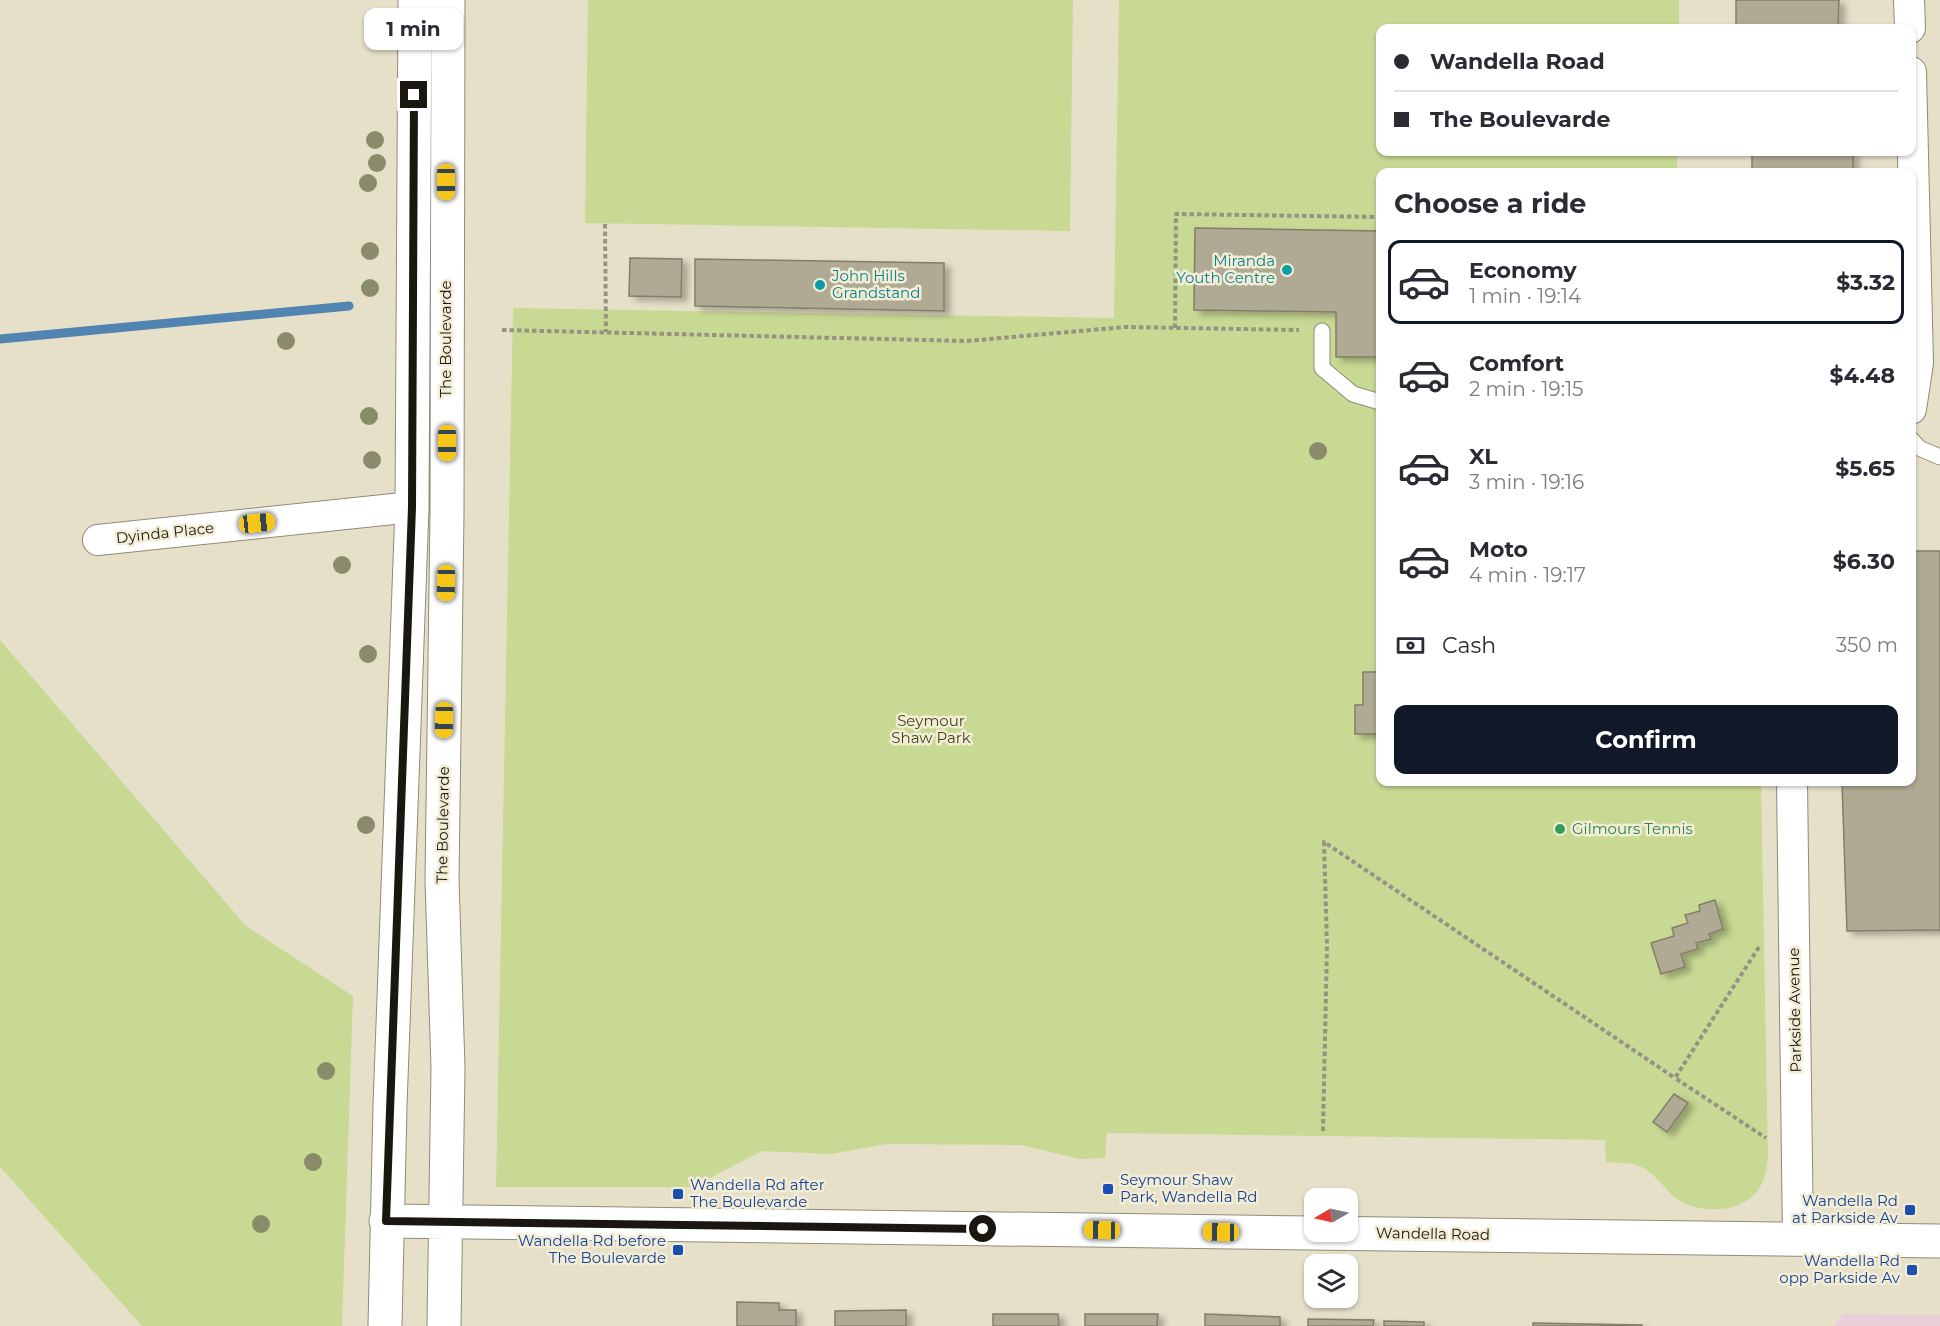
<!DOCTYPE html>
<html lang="en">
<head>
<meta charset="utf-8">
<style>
	:root { --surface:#fff; --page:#f7f7f7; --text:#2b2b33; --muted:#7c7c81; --line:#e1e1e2; --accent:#111827 }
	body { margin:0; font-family:Montserrat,sans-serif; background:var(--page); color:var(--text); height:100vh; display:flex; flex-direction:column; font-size:22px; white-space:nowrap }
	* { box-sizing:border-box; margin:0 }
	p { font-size:20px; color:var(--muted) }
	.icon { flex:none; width:33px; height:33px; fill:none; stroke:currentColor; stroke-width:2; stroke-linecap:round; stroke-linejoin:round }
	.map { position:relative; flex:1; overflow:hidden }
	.sheet { position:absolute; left:1376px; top:168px; width:540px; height:618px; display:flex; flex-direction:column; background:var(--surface); border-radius:12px; box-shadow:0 2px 4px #0004 }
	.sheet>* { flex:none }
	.hud { position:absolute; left:1376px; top:24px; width:540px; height:132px; border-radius:12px; box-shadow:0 2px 4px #0004; display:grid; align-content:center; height:132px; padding:0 18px; background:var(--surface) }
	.needle { width:39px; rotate:261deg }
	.fabs { position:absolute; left:1304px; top:1188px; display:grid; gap:12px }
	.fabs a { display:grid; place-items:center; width:54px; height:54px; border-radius:12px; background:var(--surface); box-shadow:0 2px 4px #0004; font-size:30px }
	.end { position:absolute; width:27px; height:27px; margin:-14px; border:8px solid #19170f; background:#fff; box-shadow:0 0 0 3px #fff }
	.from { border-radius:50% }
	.bubble { position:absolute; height:42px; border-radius:12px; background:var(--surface); box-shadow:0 2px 4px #0004; font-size:20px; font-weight:700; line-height:42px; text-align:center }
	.car { position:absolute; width:18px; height:36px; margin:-18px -9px; border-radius:8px; box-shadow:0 0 4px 2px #0007; background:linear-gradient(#f5c518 24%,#345 0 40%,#f5c518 0 76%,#345 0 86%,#f5c518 0) }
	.hud b { display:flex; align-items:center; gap:21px; height:57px; font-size:22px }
	.hud b+b { border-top:2px solid var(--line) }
	.hud i { width:15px; height:15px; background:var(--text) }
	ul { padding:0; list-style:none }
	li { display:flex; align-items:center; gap:18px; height:84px; margin:0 12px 9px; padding:0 6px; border:3px solid transparent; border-radius:12px }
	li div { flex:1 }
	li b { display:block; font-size:22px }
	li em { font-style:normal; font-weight:700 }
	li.on { border-color:var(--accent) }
	li>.icon { width:54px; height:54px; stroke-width:1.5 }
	h2 { padding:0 18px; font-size:27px; line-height:72px }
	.pay { display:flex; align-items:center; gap:15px; height:66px; padding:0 18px; font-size:22px }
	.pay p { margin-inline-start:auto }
	.cta { display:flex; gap:12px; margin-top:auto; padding:12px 18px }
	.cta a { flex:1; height:69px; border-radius:12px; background:var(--accent); color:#fff; font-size:24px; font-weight:700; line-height:69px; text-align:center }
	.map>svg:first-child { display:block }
	.education { fill:#e7ced7 }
	.green { fill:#c8d994 }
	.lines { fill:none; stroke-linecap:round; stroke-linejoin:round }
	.stream { stroke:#5184b1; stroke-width:9 }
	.building { fill:#b0aa94; stroke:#847d68; stroke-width:1.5; filter:url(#shadow) }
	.lane-casing { stroke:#918b76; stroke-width:17 }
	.street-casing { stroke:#918b76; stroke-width:32 }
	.secondary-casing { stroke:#918b76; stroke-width:35 }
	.path { stroke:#979382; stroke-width:4; stroke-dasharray:4.5 3; stroke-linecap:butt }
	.lane { stroke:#fff; stroke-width:15 }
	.street { stroke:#fff; stroke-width:30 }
	.secondary { stroke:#fff; stroke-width:33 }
	.tree { fill:#898b6b }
	.route { stroke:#19170f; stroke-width:8 }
	.culture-dot { fill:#0f9aa8; stroke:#f4edd6; stroke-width:2 }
	.leisure-dot { fill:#2e9e5b; stroke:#f4edd6; stroke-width:2 }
	.transit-dot { fill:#1a4fb4; stroke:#f4edd6; stroke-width:2 }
	.labels { text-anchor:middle; stroke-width:5; stroke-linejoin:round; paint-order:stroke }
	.culture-label { font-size:15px; fill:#0d838f; stroke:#f4edd6; text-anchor:end }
	.street-label { font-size:15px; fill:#19170f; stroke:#f4edd6 }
	.park-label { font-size:15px; fill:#3d461e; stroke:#f4edd6 }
	.leisure-label { font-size:15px; fill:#27864d; stroke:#f4edd6; text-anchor:start }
	.transit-label { font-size:15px; fill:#164399; stroke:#f4edd6; text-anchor:end }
</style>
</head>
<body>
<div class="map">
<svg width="1940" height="1326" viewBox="0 0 1940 1326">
	<defs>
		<filter id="shadow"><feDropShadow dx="6" dy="4" stdDeviation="3" flood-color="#0004"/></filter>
	</defs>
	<rect width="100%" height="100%" fill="#e6e0c9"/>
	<path class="education" d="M1843,1314L1940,1315V1326H1835Z"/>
	<path class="green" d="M588,0H1073L1070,231L585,223Z
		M1119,0H1679V28H1380V152H1677V172H1380V782H1761L1768,1159C1766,1171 1765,1180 1758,1190C1741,1214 1700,1214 1677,1199C1664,1189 1655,1172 1639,1166C1630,1162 1616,1163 1606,1162L1605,1140L1107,1133L1105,1158L1080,1159L1020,1145L886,1144L831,1154L762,1151L692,1187H496L513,308L1114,318Z
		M0,640L246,926L353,996L342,1326H142L0,1167Z"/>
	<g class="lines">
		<path class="stream" d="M0,339L349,306"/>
	</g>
	<path class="building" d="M1736,0H1839L1838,28H1736Z
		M1752,152H1853V172H1752Z
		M1195,228L1380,231V357H1336V312L1194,310Z
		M630,258L682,259L681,297L629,296Z
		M695,259L944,263V311L695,306Z
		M1911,551H1940V930L1847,931L1842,782H1911Z
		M1363,672H1380V734H1355V705H1363Z
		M1715,900L1723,929L1709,934L1711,939L1696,943L1698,949L1681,954L1685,967L1661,974L1651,943L1674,936L1672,928L1688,923L1685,915L1700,911L1699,905Z
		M1674,1094L1688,1103L1667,1132L1653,1122Z
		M737,1302L779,1303V1310H796V1326H737Z
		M906,1310V1326H835V1311Z
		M993,1314H1058L1059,1326H993Z
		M1085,1314H1158L1157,1326H1085Z
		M1205,1314L1280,1317V1326H1205Z
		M1308,1319L1374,1320L1373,1326H1308Z
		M1384,1321L1424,1322V1326H1384Z
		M1533,1323L1642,1325V1326H1533Z"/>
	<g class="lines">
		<defs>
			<path id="lane" d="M1322,331V368L1353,394L1380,402
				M1911,439L1919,448L1940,457"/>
			<path id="street" d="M1909,0L1910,28
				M1911,72L1918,363L1911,409
				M98,540L412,507
				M1792,782L1798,1238"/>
			<path id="secondary" d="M386,1221L1940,1241
				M385,1326L390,1106L412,507L415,0
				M444,1326L448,1068L442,880L447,514L448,0"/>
		</defs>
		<use href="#lane" class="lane-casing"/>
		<use href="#street" class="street-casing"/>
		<use href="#secondary" class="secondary-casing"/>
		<path class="path" d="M605,224L606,332
			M1175,328L1176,214L1380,217
			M502,330L967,341L1125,327L1299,330
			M1759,947L1675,1078L1766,1138
			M1323,1131L1327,946L1324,842L1675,1078"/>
		<use href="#lane" class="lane"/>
		<use href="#street" class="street"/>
		<use href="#secondary" class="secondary"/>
	</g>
	<g class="tree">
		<circle cx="375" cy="140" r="9"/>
		<circle cx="377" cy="163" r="9"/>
		<circle cx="368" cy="183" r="9"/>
		<circle cx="370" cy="251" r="9"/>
		<circle cx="370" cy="288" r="9"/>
		<circle cx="286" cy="341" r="9"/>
		<circle cx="369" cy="416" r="9"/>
		<circle cx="1318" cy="451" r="9"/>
		<circle cx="372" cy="460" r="9"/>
		<circle cx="342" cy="565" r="9"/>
		<circle cx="368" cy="654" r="9"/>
		<circle cx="366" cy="825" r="9"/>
		<circle cx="326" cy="1071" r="9"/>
		<circle cx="313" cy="1162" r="9"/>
		<circle cx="261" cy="1224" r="9"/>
	</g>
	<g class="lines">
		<path class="route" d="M414,95L412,507L386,1221L983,1229"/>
	</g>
	<g class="culture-dot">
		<circle cx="1287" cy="270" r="6"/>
		<circle cx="820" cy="285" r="6"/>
	</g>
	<circle class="leisure-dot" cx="1560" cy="829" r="6"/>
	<g class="transit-dot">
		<rect x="1102" y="1183" width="12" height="12" rx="3"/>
		<rect x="672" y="1188" width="12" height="12" rx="3"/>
		<rect x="1904" y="1204" width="12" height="12" rx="3"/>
		<rect x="672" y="1244" width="12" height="12" rx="3"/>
		<rect x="1906" y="1264" width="12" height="12" rx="3"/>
	</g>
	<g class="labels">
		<g class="culture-label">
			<text x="1275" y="266">Miranda<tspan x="1275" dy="17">Youth Centre</tspan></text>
			<text x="832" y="281" text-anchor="start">John Hills<tspan x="832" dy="17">Grandstand</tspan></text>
		</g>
		<g class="street-label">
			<text transform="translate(446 339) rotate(-90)" y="5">The Boulevarde</text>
			<text transform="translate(165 533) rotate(-6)" y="5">Dyinda Place</text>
			<text transform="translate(443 825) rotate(-89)" y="5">The Boulevarde</text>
			<text transform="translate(1795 1010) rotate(-91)" y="5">Parkside Avenue</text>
			<text transform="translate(1433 1234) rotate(1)" y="5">Wandella Road</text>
		</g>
		<g class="park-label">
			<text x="931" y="726">Seymour<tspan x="931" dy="17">Shaw Park</tspan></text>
		</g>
		<g class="leisure-label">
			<text x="1572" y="834">Gilmours Tennis</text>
		</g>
		<g class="transit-label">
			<text x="1120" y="1185" text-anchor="start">Seymour Shaw<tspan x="1120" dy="17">Park, Wandella Rd</tspan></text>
			<text x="690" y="1190" text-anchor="start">Wandella Rd after<tspan x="690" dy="17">The Boulevarde</tspan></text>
			<text x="1898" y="1206">Wandella Rd<tspan x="1898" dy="17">at Parkside Av</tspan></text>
			<text x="666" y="1246">Wandella Rd before<tspan x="666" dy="17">The Boulevarde</tspan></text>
			<text x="1900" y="1266">Wandella Rd<tspan x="1900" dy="17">opp Parkside Av</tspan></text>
		</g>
	</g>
</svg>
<div class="fabs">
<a><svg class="needle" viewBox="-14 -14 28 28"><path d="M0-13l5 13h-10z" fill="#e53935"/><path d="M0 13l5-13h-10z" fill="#7c7c81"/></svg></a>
<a><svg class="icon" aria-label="layers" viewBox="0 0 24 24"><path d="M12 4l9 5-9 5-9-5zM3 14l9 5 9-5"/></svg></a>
</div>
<i class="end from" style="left:983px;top:1229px"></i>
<i class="end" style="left:414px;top:95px"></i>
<div class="bubble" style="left:364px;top:8px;width:99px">1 min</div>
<i class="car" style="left:446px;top:182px;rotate:180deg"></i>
<i class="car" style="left:447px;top:443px;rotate:180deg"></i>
<i class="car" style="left:257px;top:523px;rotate:84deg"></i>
<i class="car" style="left:446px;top:583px;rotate:181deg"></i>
<i class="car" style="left:444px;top:720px;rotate:181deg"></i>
<i class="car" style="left:1102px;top:1230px;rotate:271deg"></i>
<i class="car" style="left:1221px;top:1232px;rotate:271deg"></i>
<div class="hud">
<b><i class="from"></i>Wandella Road</b>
<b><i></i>The Boulevarde</b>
</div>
<section class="sheet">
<h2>Choose a ride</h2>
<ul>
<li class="on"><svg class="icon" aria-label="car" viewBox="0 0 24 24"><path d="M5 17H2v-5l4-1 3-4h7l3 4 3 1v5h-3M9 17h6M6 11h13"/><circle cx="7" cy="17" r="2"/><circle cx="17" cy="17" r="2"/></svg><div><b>Economy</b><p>1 min · 19:14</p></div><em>$3.32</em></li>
<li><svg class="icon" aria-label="car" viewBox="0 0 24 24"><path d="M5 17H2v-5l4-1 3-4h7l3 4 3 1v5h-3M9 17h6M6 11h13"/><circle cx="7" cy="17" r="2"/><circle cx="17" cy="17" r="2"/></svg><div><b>Comfort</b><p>2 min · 19:15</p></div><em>$4.48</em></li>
<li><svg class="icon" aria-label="car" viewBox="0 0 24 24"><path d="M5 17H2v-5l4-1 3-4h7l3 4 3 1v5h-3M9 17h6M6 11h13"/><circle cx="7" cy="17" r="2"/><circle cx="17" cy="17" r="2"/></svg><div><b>XL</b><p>3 min · 19:16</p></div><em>$5.65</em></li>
<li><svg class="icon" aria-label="car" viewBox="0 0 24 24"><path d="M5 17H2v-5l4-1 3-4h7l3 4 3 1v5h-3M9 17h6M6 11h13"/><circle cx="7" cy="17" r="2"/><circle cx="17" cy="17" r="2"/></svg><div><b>Moto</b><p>4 min · 19:17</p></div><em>$6.30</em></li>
</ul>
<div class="pay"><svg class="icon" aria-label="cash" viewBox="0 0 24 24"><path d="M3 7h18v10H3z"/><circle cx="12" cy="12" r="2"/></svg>Cash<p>350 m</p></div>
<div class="cta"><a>Confirm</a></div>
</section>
</div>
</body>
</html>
